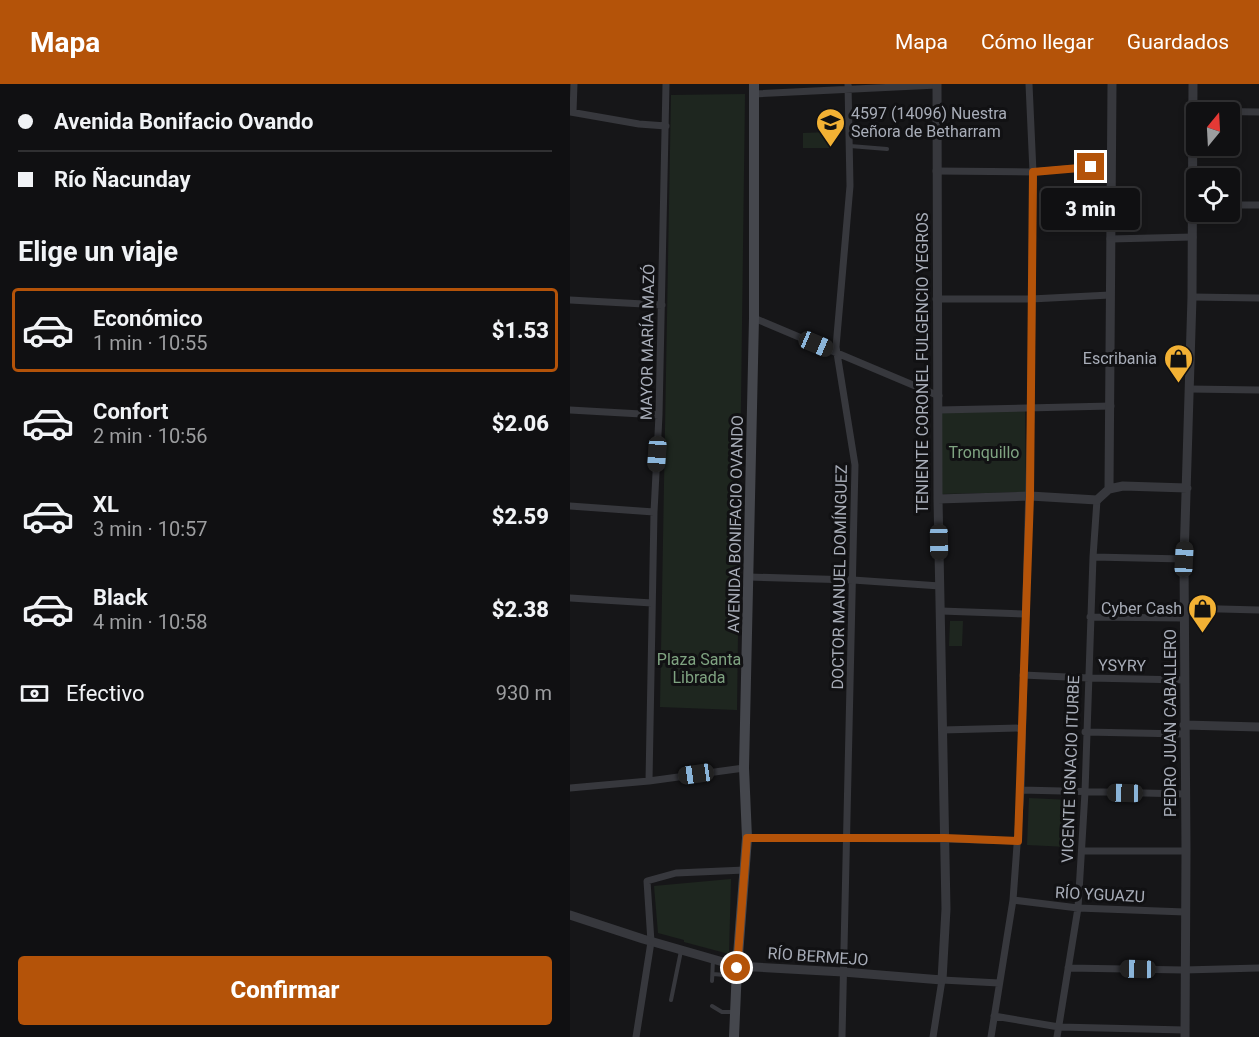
<!DOCTYPE html>
<html lang="es">
<head>
<meta charset="utf-8">
<style>
	:root { --surface:#101012; --page:#19191b; --text:#f1f3f6; --muted:#9c9d9f; --line:#303032; --accent:#b45309 }
	body { margin:0; font-family:Roboto,sans-serif; background:var(--page); color:var(--text); height:100vh; display:flex; flex-direction:column; font-size:22px; white-space:nowrap }
	* { box-sizing:border-box; margin:0 }
	p { font-size:20px; color:var(--muted) }
	.icon { flex:none; width:33px; height:33px; fill:none; stroke:currentColor; stroke-width:2; stroke-linecap:round; stroke-linejoin:round }
	.map { position:relative; flex:1; overflow:hidden }
	.side { display:flex; flex-direction:column; background:var(--surface); width:570px }
	.side>* { flex:none }
	.hud { display:grid; align-content:center; height:132px; padding:0 18px; background:var(--surface) }
	.needle { width:39px; rotate:18deg }
	.fabs { position:absolute; left:616px; top:18px; display:grid; gap:12px }
	.fabs a { display:grid; place-items:center; width:54px; height:54px; border-radius:6px; background:var(--surface); box-shadow:0 3px 9px #0003,0 0 0 2px var(--line); font-size:30px }
	.end { position:absolute; width:27px; height:27px; margin:-14px; border:8px solid #b45309; background:#fff; box-shadow:0 0 0 3px #fff }
	.from { border-radius:50% }
	.bubble { position:absolute; height:42px; border-radius:6px; background:var(--surface); box-shadow:0 3px 9px #0003,0 0 0 2px var(--line); font-size:20px; font-weight:800; line-height:42px; text-align:center }
	.car { position:absolute; width:18px; height:36px; margin:-18px -9px; border-radius:8px; box-shadow:0 0 4px 2px #0007; background:linear-gradient(#222 24%,#8ab4d8 0 40%,#222 0 76%,#8ab4d8 0 86%,#222 0) }
	.hud b { display:flex; align-items:center; gap:21px; height:57px; font-size:22px }
	.hud b+b { border-top:2px solid var(--line) }
	.hud i { width:15px; height:15px; background:var(--text) }
	ul { padding:0; list-style:none }
	li { display:flex; align-items:center; gap:18px; height:84px; margin:0 12px 9px; padding:0 6px; border:3px solid transparent; border-radius:6px }
	li div { flex:1 }
	li b { display:block; font-size:22px }
	li em { font-style:normal; font-weight:800 }
	li.on { border-color:var(--accent) }
	li>.icon { width:54px; height:54px; stroke-width:1.5 }
	h2 { padding:0 18px; font-size:27px; line-height:72px }
	.pay { display:flex; align-items:center; gap:15px; height:66px; padding:0 18px; font-size:22px }
	.pay p { margin-inline-start:auto }
	.action { display:flex; gap:12px; margin-top:auto; padding:12px 18px }
	.action a { flex:1; height:69px; border-radius:6px; background:var(--accent); color:#fff; font-size:24px; font-weight:800; line-height:69px; text-align:center }
	header { display:flex; align-items:center; gap:36px; box-sizing:border-box; height:84px; padding:0 30px; background:var(--accent); color:#fff }
	header strong { font-size:28px }
	nav { display:flex; gap:33px; margin-inline-start:auto; font-size:21px }
	main { display:flex; flex:1; min-height:0 }
	.map>svg:first-child { display:block }
	.green { fill:#1e261f }
	.lines { fill:none; stroke-linecap:round; stroke-linejoin:round }
	.service { stroke:#37383d; stroke-width:4 }
	.minor { stroke:#37383d; stroke-width:7 }
	.tertiary { stroke:#37383d; stroke-width:9 }
	.secondary { stroke:#45474d; stroke-width:10 }
	.route { stroke:#b45309; stroke-width:8 }
	.labels { text-anchor:middle; stroke-width:6; stroke-linejoin:round; paint-order:stroke }
	.poi-label { font-size:16px; fill:#a8adb8; stroke:#111113; text-anchor:end }
	.street-label { font-size:16px; fill:#a8adb8; stroke:#111113 }
	.park-label { font-size:16px; fill:#7fa381; stroke:#111113 }
</style>
</head>
<body>
<header>
<strong>Mapa</strong>
<nav><a>Mapa</a><a>Cómo llegar</a><a>Guardados</a></nav>
</header>
<main>
<section class="side">
<div class="hud">
<b><i class="from"></i>Avenida Bonifacio Ovando</b>
<b><i></i>Río Ñacunday</b>
</div>
<h2>Elige un viaje</h2>
<ul>
<li class="on"><svg class="icon" aria-label="car" viewBox="0 0 24 24"><path d="M5 17H2v-5l4-1 3-4h7l3 4 3 1v5h-3M9 17h6M6 11h13"/><circle cx="7" cy="17" r="2"/><circle cx="17" cy="17" r="2"/></svg><div><b>Económico</b><p>1 min · 10:55</p></div><em>$1.53</em></li>
<li><svg class="icon" aria-label="car" viewBox="0 0 24 24"><path d="M5 17H2v-5l4-1 3-4h7l3 4 3 1v5h-3M9 17h6M6 11h13"/><circle cx="7" cy="17" r="2"/><circle cx="17" cy="17" r="2"/></svg><div><b>Confort</b><p>2 min · 10:56</p></div><em>$2.06</em></li>
<li><svg class="icon" aria-label="car" viewBox="0 0 24 24"><path d="M5 17H2v-5l4-1 3-4h7l3 4 3 1v5h-3M9 17h6M6 11h13"/><circle cx="7" cy="17" r="2"/><circle cx="17" cy="17" r="2"/></svg><div><b>XL</b><p>3 min · 10:57</p></div><em>$2.59</em></li>
<li><svg class="icon" aria-label="car" viewBox="0 0 24 24"><path d="M5 17H2v-5l4-1 3-4h7l3 4 3 1v5h-3M9 17h6M6 11h13"/><circle cx="7" cy="17" r="2"/><circle cx="17" cy="17" r="2"/></svg><div><b>Black</b><p>4 min · 10:58</p></div><em>$2.38</em></li>
</ul>
<div class="pay"><svg class="icon" aria-label="cash" viewBox="0 0 24 24"><path d="M3 7h18v10H3z"/><circle cx="12" cy="12" r="2"/></svg>Efectivo<p>930 m</p></div>
<div class="action"><a>Confirmar</a></div>
</section>
<div class="map">
<svg width="689" height="953" viewBox="0 0 689 953">
	<rect width="100%" height="100%" fill="#161618"/>
	<path class="green" d="M175,10L167,626L90,623L101,11Z
		M260,48V64H233V49Z
		M455,326L456,408L371,410L372,329Z
		M380,537H393L392,562H379Z
		M459,714L500,716L498,763L457,761Z
		M161,795L159,870L114,858V856L88,849L84,802Z"/>
	<g class="lines">
		<path class="service" d="M280,62L317,65
			M143,890L166,892
			M142,897L143,876
			M101,916L111,867
			M142,922L152,928H163"/>
		<path class="minor" d="M184,10L367,1
			M623,27L689,28
			M0,28L69,40L96,42
			M3,28L4,0
			M366,87L463,88L540,81
			M660,121H689
			M540,155L623,153
			M622,213L689,214
			M366,215H461L540,211
			M0,216L92,221
			M184,234L369,312
			M619,305L689,306
			M0,326L89,331
			M369,326L541,322
			M0,422L84,428
			M523,473L614,475
			M179,493L283,496L370,502
			M0,514L82,519
			M613,524L689,526
			M371,527L456,530
			M520,533L614,534
			M453,591L519,594L615,596
			M372,646L451,644
			M515,648L614,650
			M79,697L84,428L89,331L96,0
			M0,704L79,697L174,684
			M451,706L615,710
			M177,754L375,755L448,757
			M512,767H616
			M443,816L508,824L615,828
			M498,884L614,886L689,884
			M424,932L489,943L615,946
			M66,953L81,858L77,797L106,789L175,786
			M272,953L285,381L266,263L280,102L278,0
			M363,953L372,896L429,899
			M421,953L443,816L451,706L461,323L463,88L459,0
			M487,953L508,824L515,708L523,473L527,416"/>
		<path class="tertiary" d="M539,405L542,0
			M368,415L460,412L527,416L539,405L553,402L617,404
			M614,641L689,643
			M0,831L73,855L167,882L273,888L372,896L376,825L368,415L367,0
			M615,953L616,767L614,475L622,213L623,0"/>
		<path class="secondary" d="M164,953L167,884L177,754L174,684L184,234V0"/>
	</g>
	<g class="lines">
		<path class="route" d="M167,884L177,754H375L448,757L460,412L463,88L521,83"/>
	</g>
	<defs>
		<symbol id="school-pin" viewBox="-11 -11 22 30"><path d="M0 17L-7.5 6A9.5 9.5 0 1 1 7.5 6Z" fill="#f2b134" stroke="#111113"/><path d="M0-5L7-2L0 1L-7-2ZM-4 1L0 2.5L4 1V4Q0 6-4 4Z" fill="#111"/></symbol>
		<symbol id="shop-pin" viewBox="-11 -11 22 30"><path d="M0 17L-7.5 6A9.5 9.5 0 1 1 7.5 6Z" fill="#f2b134" stroke="#111113"/><path d="M-5-2.5h2.3a2.7 3.5 0 0 1 5.4 0H5L5.5 6h-11ZM-1.5-2.5h3a1.5 2.3 0 0 0-3 0Z" fill="#111"/></symbol>
	</defs>
	<g fill-rule="evenodd">
		<use href="#school-pin" x="244" y="22" width="33" height="45"/>
		<use href="#shop-pin" x="592" y="258" width="33" height="45"/>
		<use href="#shop-pin" x="616" y="508" width="33" height="45"/>
	</g>
	<g class="labels">
		<g class="poi-label">
			<text x="281" y="35" text-anchor="start">4597 (14096) Nuestra<tspan x="281" dy="18">Señora de Betharram</tspan></text>
			<text x="587" y="280">Escribania</text>
			<text x="612" y="530">Cyber Cash</text>
		</g>
		<g class="street-label">
			<text transform="translate(77 258) rotate(-89)" y="6">MAYOR MARÍA MAZÓ</text>
			<text transform="translate(352 279) rotate(-90)" y="6">TENIENTE CORONEL FULGENCIO YEGROS</text>
			<text transform="translate(165 440) rotate(-89)" y="6">AVENIDA BONIFACIO OVANDO</text>
			<text transform="translate(269 493) rotate(-89)" y="6">DOCTOR MANUEL DOMÍNGUEZ</text>
			<text transform="translate(552 581) rotate(1)" y="6">YSYRY</text>
			<text transform="translate(600 639) rotate(-90)" y="6">PEDRO JUAN CABALLERO</text>
			<text transform="translate(500 685) rotate(-88)" y="6">VICENTE IGNACIO ITURBE</text>
			<text transform="translate(530 810) rotate(3)" y="6">RÍO YGUAZU</text>
			<text transform="translate(248 872) rotate(4)" y="6">RÍO BERMEJO</text>
		</g>
		<g class="park-label">
			<text x="414" y="374">Tronquillo</text>
			<text x="129" y="581">Plaza Santa<tspan x="129" dy="18">Librada</tspan></text>
		</g>
	</g>
</svg>
<div class="fabs">
<a><svg class="needle" viewBox="-14 -14 28 28"><path d="M0-13l5 13h-10z" fill="#e53935"/><path d="M0 13l5-13h-10z" fill="#9c9d9f"/></svg></a>
<a><svg class="icon" aria-label="locate" viewBox="0 0 24 24"><circle cx="12" cy="12" r="6"/><path d="M12 2v4M12 18v4M2 12h4M18 12h4"/></svg></a>
</div>
<i class="end from" style="left:167px;top:884px"></i>
<i class="end" style="left:521px;top:83px"></i>
<div class="bubble" style="left:471px;top:104px;width:99px">3 min</div>
<i class="car" style="left:246px;top:260px;rotate:113deg"></i>
<i class="car" style="left:87px;top:370px;rotate:184deg"></i>
<i class="car" style="left:369px;top:458px;rotate:179deg"></i>
<i class="car" style="left:614px;top:475px;rotate:3deg"></i>
<i class="car" style="left:126px;top:690px;rotate:262deg"></i>
<i class="car" style="left:555px;top:709px;rotate:271deg"></i>
<i class="car" style="left:568px;top:885px;rotate:271deg"></i>
</div>
</main>
</body>
</html>
